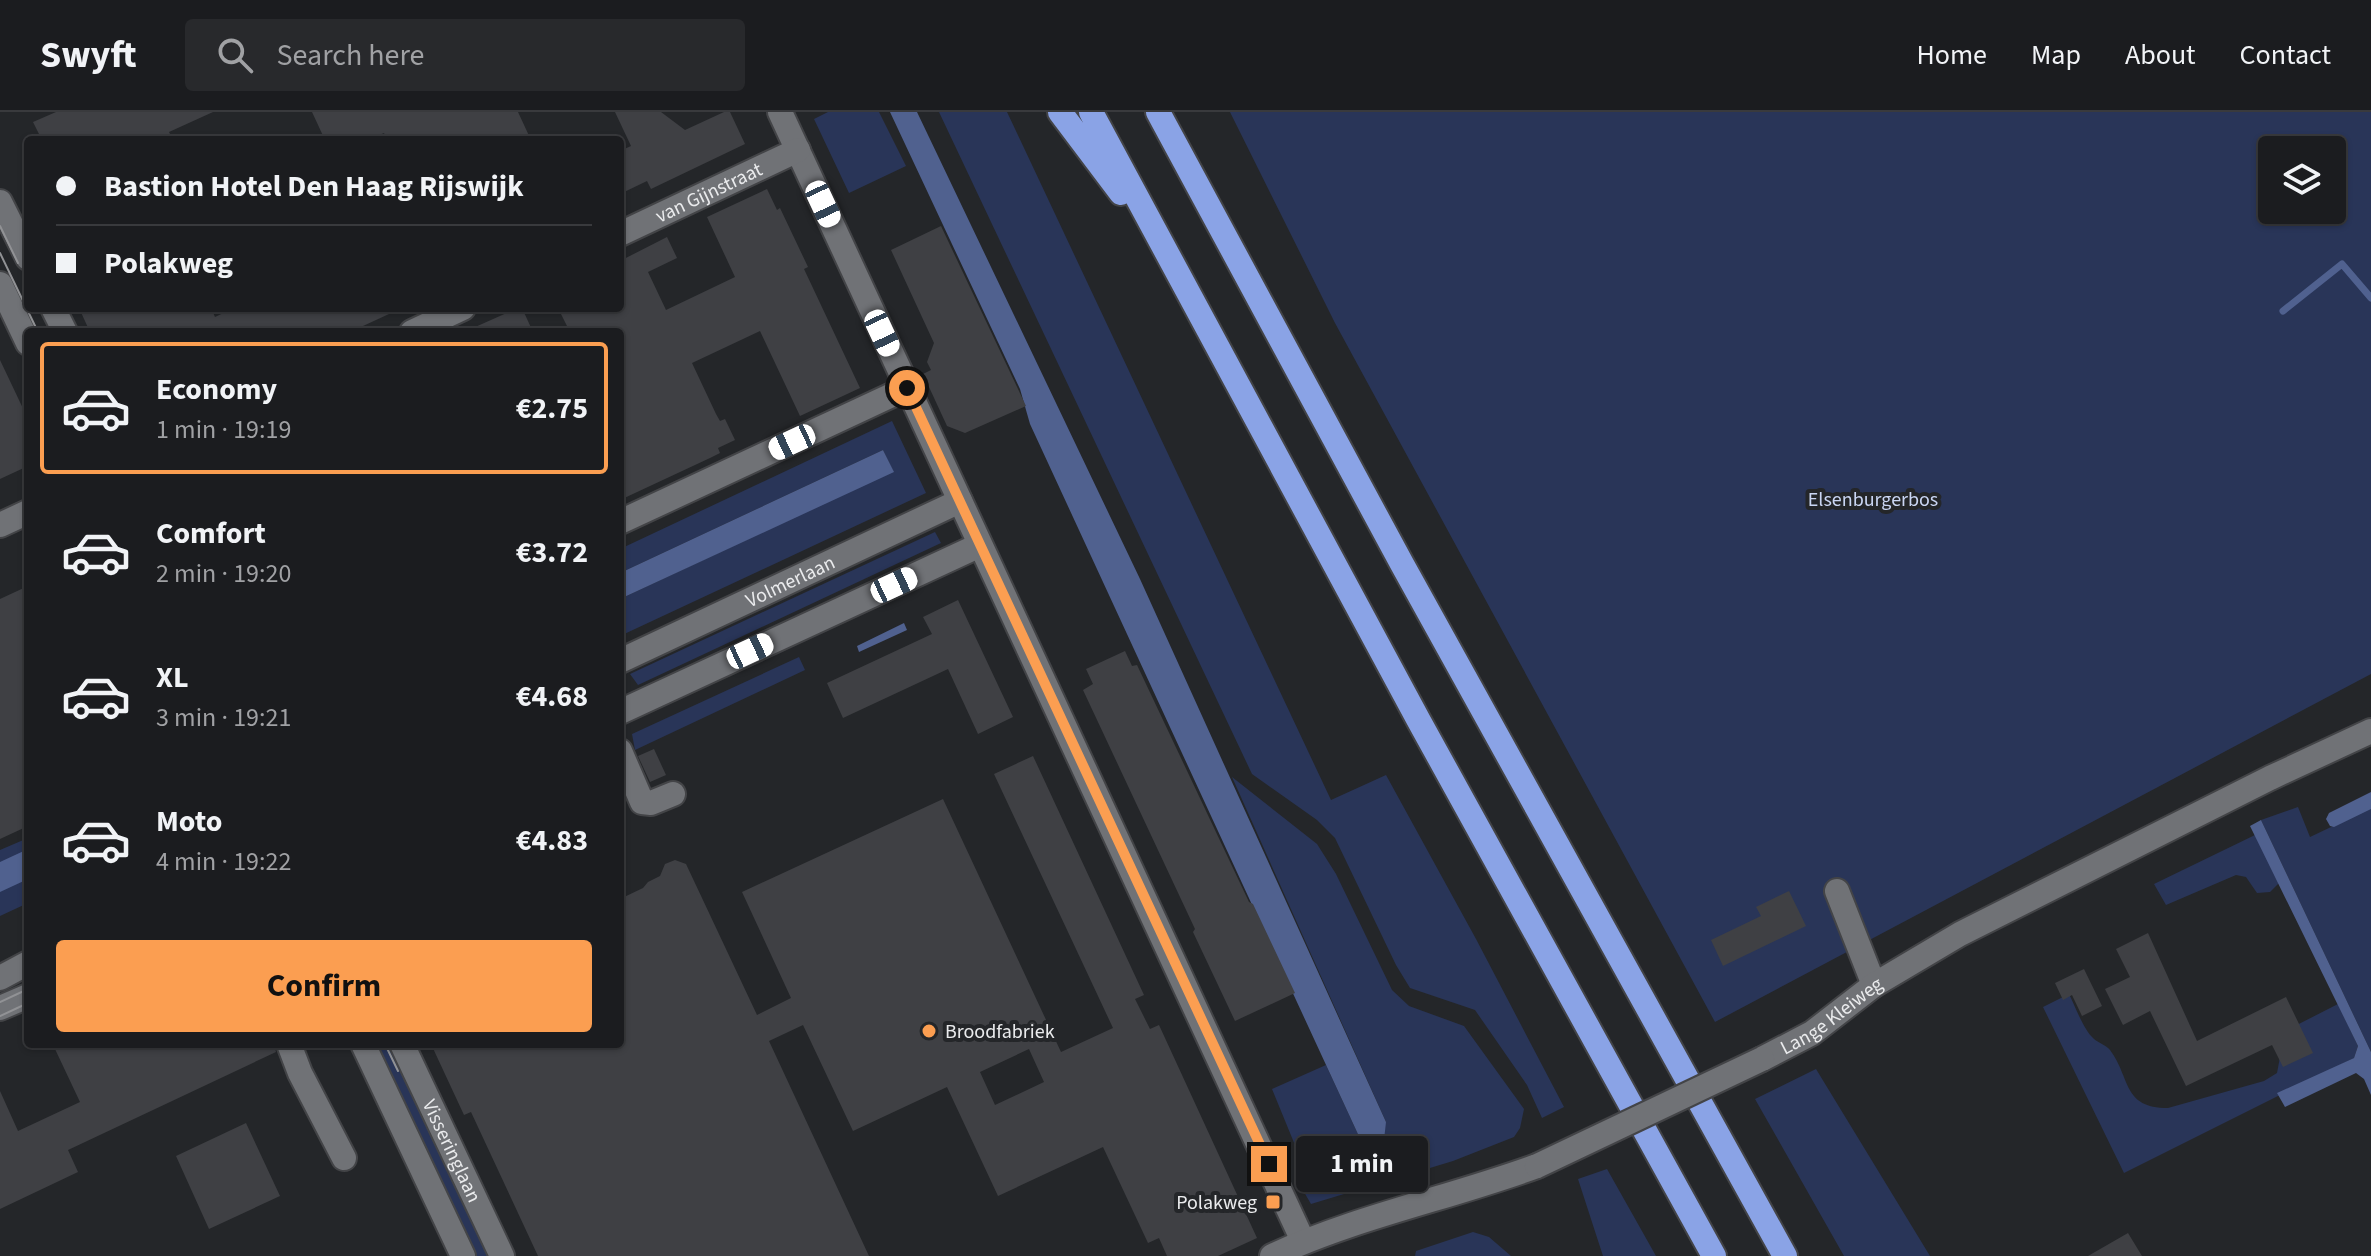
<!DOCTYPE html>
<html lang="en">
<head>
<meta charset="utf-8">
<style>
	:root { --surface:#1b1c1f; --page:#28292c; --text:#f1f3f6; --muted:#a0a1a4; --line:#393a3d; --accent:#fb9e51 }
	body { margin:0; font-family:"Source Sans 3",sans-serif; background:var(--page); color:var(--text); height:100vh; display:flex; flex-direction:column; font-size:30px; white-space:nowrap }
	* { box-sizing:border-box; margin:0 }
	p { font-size:26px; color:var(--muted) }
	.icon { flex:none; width:44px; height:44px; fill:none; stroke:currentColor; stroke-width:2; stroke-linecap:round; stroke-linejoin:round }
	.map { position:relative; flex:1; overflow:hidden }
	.drawer { position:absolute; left:24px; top:216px; width:600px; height:720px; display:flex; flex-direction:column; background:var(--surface); border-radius:8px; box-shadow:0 2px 6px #0004,0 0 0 2px var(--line) }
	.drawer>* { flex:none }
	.guide { position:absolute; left:24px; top:24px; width:600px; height:176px; border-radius:8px; box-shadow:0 2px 6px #0004,0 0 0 2px var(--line); display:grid; align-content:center; height:176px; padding:0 32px; background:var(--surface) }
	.fabs { position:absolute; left:2258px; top:24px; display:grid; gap:16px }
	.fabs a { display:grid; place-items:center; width:88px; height:88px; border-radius:8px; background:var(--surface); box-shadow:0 2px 6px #0004,0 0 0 2px var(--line); font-size:40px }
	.end { position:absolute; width:36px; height:36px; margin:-18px; border:10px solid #fb9e51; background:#111; box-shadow:0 0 0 4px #111 }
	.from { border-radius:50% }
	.bubble { position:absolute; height:56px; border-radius:8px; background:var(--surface); box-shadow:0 2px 6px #0004,0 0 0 2px var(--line); font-size:26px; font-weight:700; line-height:56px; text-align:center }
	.car { position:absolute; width:24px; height:48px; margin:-24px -12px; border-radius:10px; box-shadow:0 0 6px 2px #0007; background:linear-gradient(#fff 24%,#345 0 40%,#fff 0 76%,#345 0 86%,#fff 0) }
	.guide b { display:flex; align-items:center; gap:28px; height:76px; font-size:30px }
	.guide b+b { border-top:2px solid var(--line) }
	.guide i { width:20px; height:20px; background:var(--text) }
	ul { padding:14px 0 0; list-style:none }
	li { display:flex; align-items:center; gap:24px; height:132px; margin:0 16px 12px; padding:0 16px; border:4px solid transparent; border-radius:8px }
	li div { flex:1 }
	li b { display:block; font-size:30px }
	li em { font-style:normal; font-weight:700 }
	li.current { border-color:var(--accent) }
	li>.icon { width:72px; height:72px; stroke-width:1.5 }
	.action { display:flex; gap:16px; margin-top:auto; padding:16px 32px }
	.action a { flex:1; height:92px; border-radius:8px; background:var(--accent); color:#111; font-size:32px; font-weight:700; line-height:92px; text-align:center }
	header { display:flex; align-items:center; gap:48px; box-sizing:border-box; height:112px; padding:0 40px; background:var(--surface); border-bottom:2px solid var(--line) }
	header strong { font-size:38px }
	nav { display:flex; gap:44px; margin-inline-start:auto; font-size:28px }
	.search { width:560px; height:72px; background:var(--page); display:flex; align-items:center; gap:20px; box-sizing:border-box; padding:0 28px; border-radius:8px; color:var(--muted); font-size:30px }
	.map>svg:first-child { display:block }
	.green { fill:#293558; fill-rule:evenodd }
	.water { fill:#50618f }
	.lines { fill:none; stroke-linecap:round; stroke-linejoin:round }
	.stream { stroke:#50618f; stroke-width:7 }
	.building { fill:#3f4044; fill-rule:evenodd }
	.minor-casing { stroke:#434447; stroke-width:28 }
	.highway-casing { stroke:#434447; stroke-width:28 }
	.minor { stroke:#707276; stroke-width:24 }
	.highway { stroke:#8aa3e6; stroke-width:24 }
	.tram { stroke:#919295; stroke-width:2 }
	.minor-bridge-casing { stroke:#434447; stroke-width:28; stroke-linecap:butt }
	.minor-bridge { stroke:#707276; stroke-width:24 }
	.route { stroke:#fb9e51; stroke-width:10 }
	.poi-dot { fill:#fb9e51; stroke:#242629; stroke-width:3 }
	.labels { text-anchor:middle; stroke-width:8; stroke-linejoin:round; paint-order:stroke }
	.street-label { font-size:20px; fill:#eaebed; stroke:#242629 }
	.park-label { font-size:20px; fill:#cad6f3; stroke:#242629 }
	.poi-label { font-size:20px; fill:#eaebed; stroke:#242629; text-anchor:start }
</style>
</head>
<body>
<header>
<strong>Swyft</strong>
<div class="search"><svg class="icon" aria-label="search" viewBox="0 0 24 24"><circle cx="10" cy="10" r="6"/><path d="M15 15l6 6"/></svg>Search here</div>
<nav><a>Home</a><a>Map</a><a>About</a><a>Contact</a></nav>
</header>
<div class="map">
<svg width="2371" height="1144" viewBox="0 0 2371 1144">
	<rect width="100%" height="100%" fill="#242629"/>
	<path class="green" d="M828,0H879L906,54L849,81L814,7Z
		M939,0H1007L1331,688L1386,663L1476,827L1564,995L1542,1006L1527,973L1475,898L1410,876L1396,853L1335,726L1317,708L1252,662Z
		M1230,0H2371V562L1715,910L1335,211ZM2272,38H2332V98H2272Z
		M892,309L926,381L620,524V487L893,359L883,338L620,461V437Z
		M935,420L941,431L638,573L630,562Z
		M799,545L805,558L635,638L632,622Z
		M1232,665L1317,732L1336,762L1392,878L1409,894L1464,914L1524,997L1520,1016L1514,1025L1453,1049L1311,1092L1304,1080L1313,1077L1272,977L1326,953L1363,1033L1386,1010Z
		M2298,695L2310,725L2371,696V940L2261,708Z
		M2255,723L2279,771L2270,780L2257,781L2246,765L2236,763L2166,793L2154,772Z
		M28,726V791L0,804V738Z
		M2069,882C2076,896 2083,917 2094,927C2099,931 2106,933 2110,938C2131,966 2122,996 2168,996L2264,969L2277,961L2283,929L2289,917L2338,892L2358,934L2354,946L2124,1061L2043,895Z
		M367,932H389L488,1144H466Z
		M1816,957L1930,1144H1844L1755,987Z
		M1607,1057L1656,1144H1603L1578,1067Z
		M1473,1120L1489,1125L1511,1144H1415L1416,1139Z"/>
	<path class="water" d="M890,0H917L1140,467L1386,1010L1383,1037L1363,1033L1030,312L1020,277Z
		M883,338L894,360L620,487V461Z
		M904,511L907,518L859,540L857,534Z
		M2371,680V697L2334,715L2330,714L2326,707L2329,701Z
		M2261,708L2371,940V983L2364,967L2356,961L2285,995L2277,981L2354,946L2358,934L2250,714Z
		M28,737V767L0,780V750Z"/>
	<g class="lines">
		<path class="stream" d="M2283,199L2342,152L2371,186"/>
	</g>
	<path class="building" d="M56,0H213L169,20L173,28H42L33,10Z
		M312,0H518L531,28H387L384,21L368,28H325Z
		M615,0H661L685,18L724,0H730L745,32L651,77L647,69L620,82V39L631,34Z
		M767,77L777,98L780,96L808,155L804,157L860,276L800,304L760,219L692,251L716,302L720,309L725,307L735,328L718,336L720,341L710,346L620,388V220H570L558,196H620V149L667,125L677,146L648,160L666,198L735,165L707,105Z
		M941,114L1026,294L965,321L947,314L923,262L931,258L927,250L934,231L891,138Z
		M79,196H211L215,205L234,196H402L350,220H90Z
		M518,196H522L533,220H464Z
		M0,248L28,307V354L0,367Z
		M28,474V714L0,727V487Z
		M958,488L1013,605L978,622L948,557L843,606L827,571L932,522L923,505Z
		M1125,539L1132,554L1137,553L1249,790L1253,792L1295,881L1235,909L1193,820L1195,817L1083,578L1093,572L1086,557Z
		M654,637L666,663L650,670L638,644Z
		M1033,644L1144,883L1135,887L1150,917L1159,913L1257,1126L1218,1144H1167L1159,1126L1148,1131L1103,1035L998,1084L947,975L853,1019L803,913L769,929L869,1144H538L471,1000L464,1003L431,932H620V787L643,776L648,770L660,764L665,752L675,748L686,752L757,903L791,886L742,780L943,687L1061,940L1113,916L994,662ZM1029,937L1044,970L995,993L980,960Z
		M1789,779L1806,814L1723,854L1711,828L1761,804L1756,795Z
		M2148,821L2197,929L2286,885L2313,941L2283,955L2272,933L2186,974L2150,899L2123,913L2105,877L2130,865L2116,837Z
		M2084,857L2102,894L2082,904L2072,883L2063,888L2055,871Z
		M65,932H274L276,940L68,1038L78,1060L0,1097V979L18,1019L80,990L55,937Z
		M246,1011L280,1084L209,1117L176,1044Z
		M2128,1121L2142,1144H2088Z"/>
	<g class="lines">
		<defs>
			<g id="minor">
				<path d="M780,0L1303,1129"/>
				<path d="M0,90L28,146"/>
				<path id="s1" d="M620,122L798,38"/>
				<path d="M0,172L28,231"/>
				<path d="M53,196L65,220"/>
				<path d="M412,220L463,196"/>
				<path d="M620,410L907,276"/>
				<path d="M0,413L28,400"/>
				<path id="s2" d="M620,549L960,389"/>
				<path d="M620,600L980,433"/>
				<path d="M620,639L642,690L651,691L673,682"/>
				<path d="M1837,779L1874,873"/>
				<path d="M0,866L28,851"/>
				<path d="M0,896L28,884"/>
				<path d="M289,932L300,961L344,1046"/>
				<path d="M363,932L463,1144"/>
				<path id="s3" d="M402,932L502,1144"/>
				<path id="s4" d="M1762,947L1812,921L1874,873L1960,822L2270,666L2371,619"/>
				<path d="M1272,1144C1355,1105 1450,1086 1537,1054"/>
			</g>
			<path id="highway" d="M1060,0L1121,81
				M1091,0L1419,609L1714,1144
				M1158,0L1402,452L1785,1144"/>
		</defs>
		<use href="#minor" class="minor-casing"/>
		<use href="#highway" class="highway-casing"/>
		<use href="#minor" class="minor"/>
		<use href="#highway" class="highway"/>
		<path class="tram" d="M0,114L18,151
			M0,141L38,220
			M0,890L28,877
			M0,904L28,891
			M385,932L398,959"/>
		<defs>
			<path id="minor-bridge" d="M1537,1054L1762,947"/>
		</defs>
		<use href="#minor-bridge" class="minor-bridge-casing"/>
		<use href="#minor-bridge" class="minor-bridge"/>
	</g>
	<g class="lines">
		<path class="route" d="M907,276L1269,1052"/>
	</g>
	<g class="poi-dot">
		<circle cx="929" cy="919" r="8"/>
		<rect x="1265" y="1082" width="16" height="16" rx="4"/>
	</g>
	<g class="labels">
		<g class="street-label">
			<text dy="7" stroke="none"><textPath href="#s1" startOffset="98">van Gijnstraat</textPath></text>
			<text dy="7" stroke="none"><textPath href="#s2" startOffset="188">Volmerlaan</textPath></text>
			<text dy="7" stroke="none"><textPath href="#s4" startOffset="82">Lange Kleiweg</textPath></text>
			<text dy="7" stroke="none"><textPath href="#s3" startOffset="118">Visseringlaan</textPath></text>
		</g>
		<g class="park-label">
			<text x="1873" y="394">Elsenburgerbos</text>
		</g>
		<g class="poi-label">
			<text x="945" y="926">Broodfabriek</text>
			<text x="1257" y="1097" text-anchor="end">Polakweg</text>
		</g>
	</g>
</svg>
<div class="fabs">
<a><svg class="icon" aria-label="layers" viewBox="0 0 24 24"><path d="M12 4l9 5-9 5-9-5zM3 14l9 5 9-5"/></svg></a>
</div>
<i class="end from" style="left:907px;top:276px"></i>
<i class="end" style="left:1269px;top:1052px"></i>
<div class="bubble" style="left:1296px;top:1024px;width:132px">1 min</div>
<i class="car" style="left:823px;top:92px;rotate:155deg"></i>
<i class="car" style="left:882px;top:221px;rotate:155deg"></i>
<i class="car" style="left:792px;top:330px;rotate:245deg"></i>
<i class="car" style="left:894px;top:473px;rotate:65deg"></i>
<i class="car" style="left:750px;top:539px;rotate:65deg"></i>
<div class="guide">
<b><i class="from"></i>Bastion Hotel Den Haag Rijswijk</b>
<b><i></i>Polakweg</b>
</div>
<section class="drawer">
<ul>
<li class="current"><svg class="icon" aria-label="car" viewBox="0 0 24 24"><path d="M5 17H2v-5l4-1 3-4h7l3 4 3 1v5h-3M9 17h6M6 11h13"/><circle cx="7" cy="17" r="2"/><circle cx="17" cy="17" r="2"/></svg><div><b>Economy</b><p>1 min · 19:19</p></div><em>€2.75</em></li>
<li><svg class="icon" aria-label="car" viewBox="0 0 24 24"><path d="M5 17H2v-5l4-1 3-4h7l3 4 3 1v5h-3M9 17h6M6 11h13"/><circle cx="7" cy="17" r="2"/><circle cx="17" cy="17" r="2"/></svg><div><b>Comfort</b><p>2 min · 19:20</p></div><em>€3.72</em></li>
<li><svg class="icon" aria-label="car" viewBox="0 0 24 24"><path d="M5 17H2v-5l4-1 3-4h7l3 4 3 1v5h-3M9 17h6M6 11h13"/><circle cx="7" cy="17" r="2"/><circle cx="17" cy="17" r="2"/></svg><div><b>XL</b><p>3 min · 19:21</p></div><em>€4.68</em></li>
<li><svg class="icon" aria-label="car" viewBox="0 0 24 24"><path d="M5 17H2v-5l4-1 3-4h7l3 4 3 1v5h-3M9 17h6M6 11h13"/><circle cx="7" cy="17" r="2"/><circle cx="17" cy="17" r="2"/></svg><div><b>Moto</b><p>4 min · 19:22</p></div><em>€4.83</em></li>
</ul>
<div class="action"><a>Confirm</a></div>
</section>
</div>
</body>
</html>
